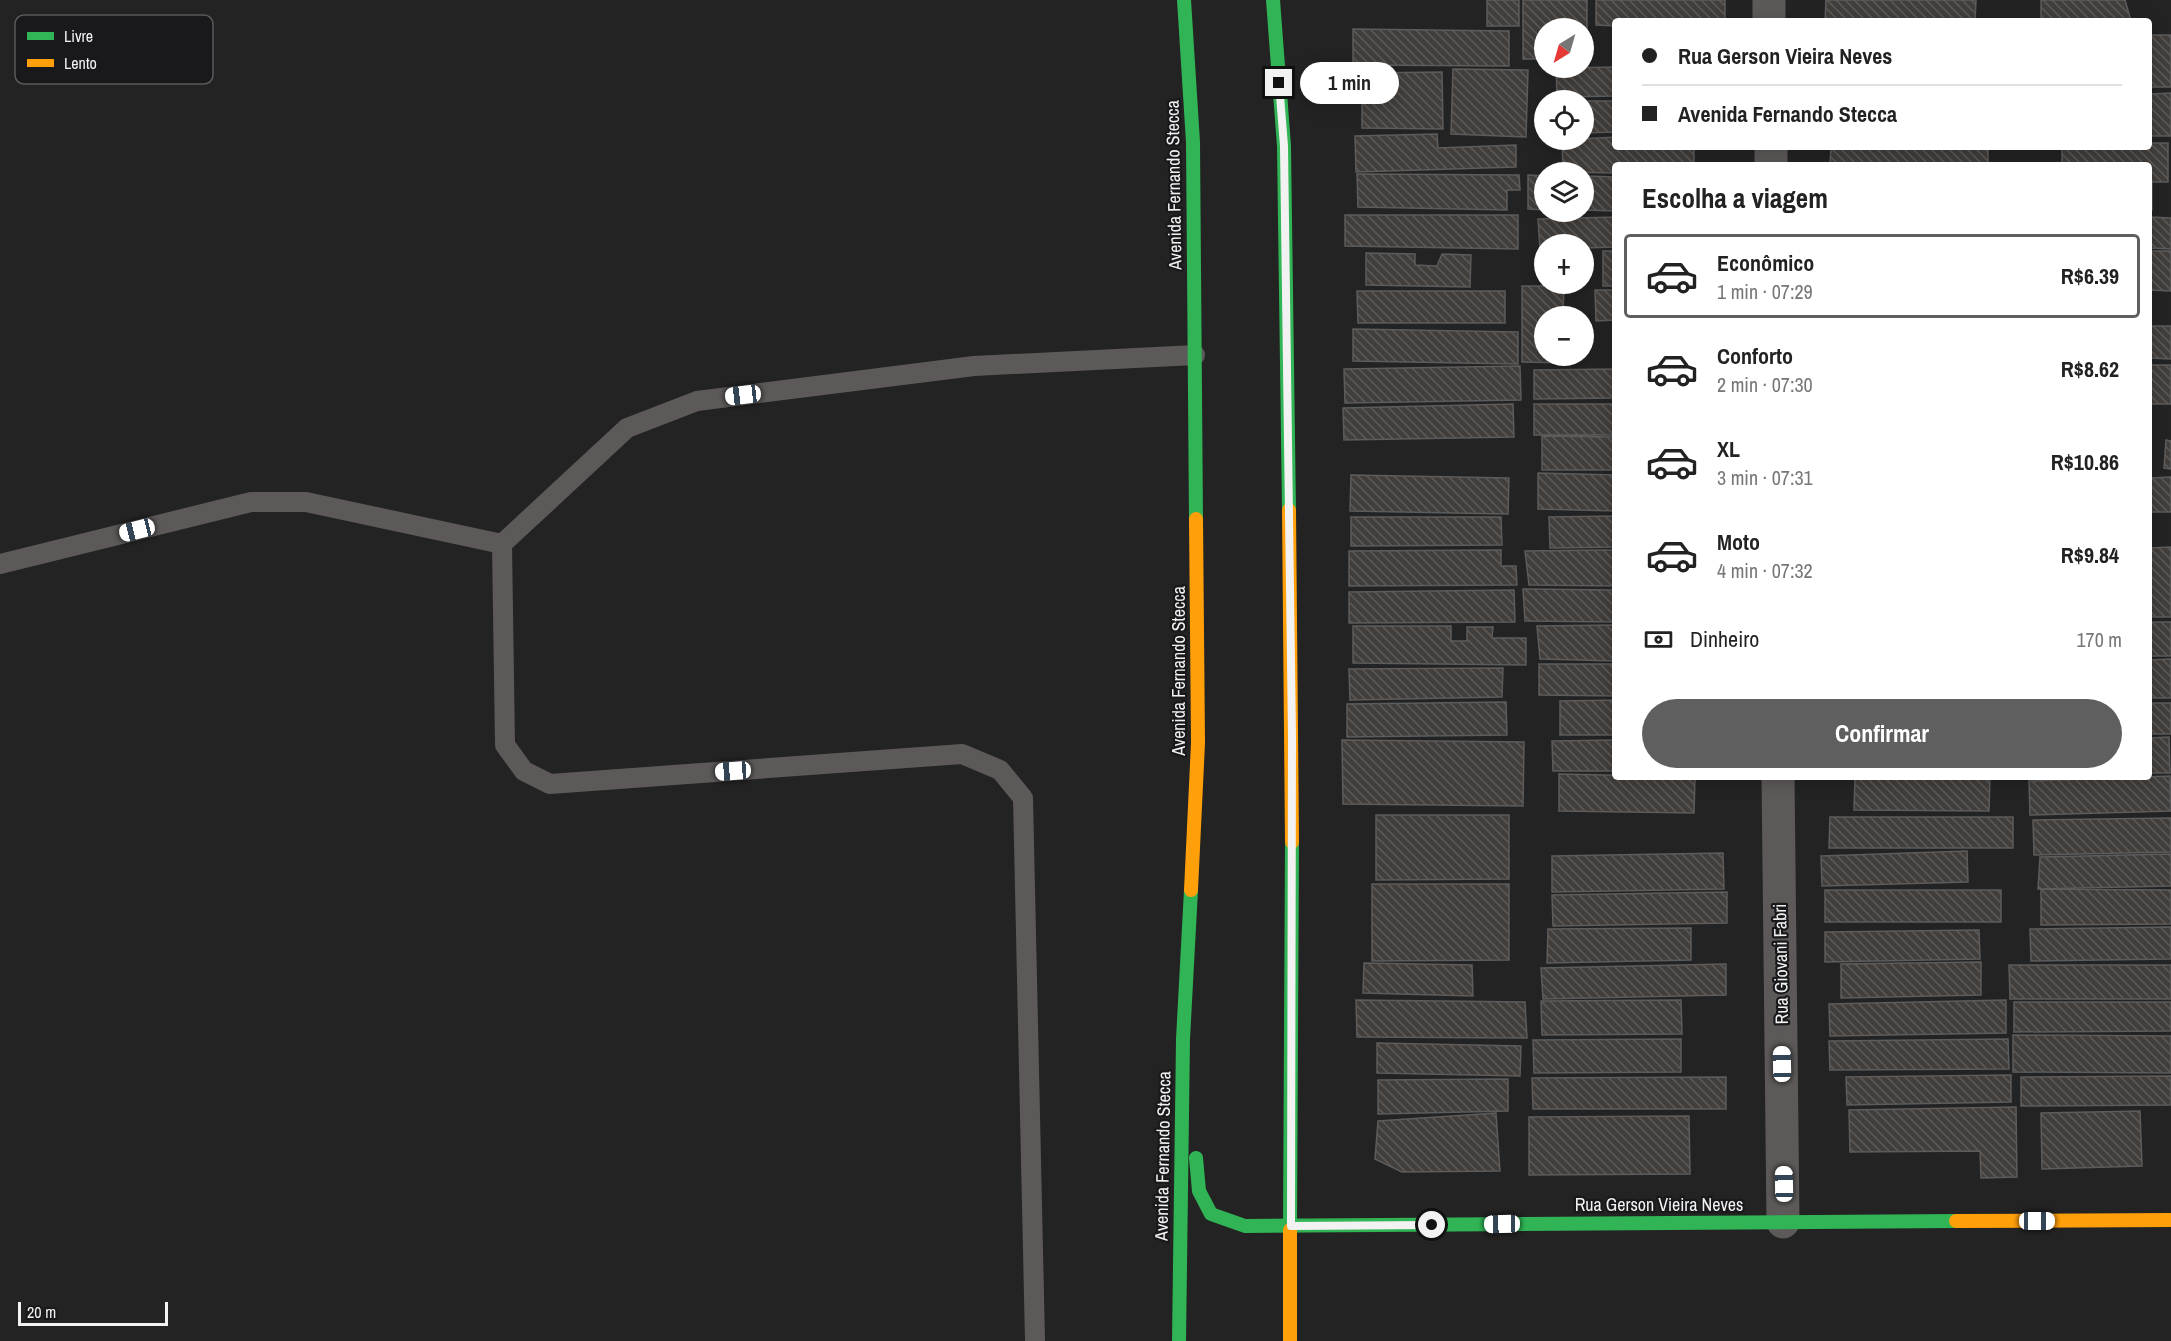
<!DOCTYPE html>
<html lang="pt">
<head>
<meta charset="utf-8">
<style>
	:root { --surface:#fff; --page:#f6f6f6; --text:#222; --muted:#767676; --line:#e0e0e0; --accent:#5f5f5f }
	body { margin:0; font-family:"Archivo Narrow",sans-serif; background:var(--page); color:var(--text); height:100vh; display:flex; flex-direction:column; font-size:22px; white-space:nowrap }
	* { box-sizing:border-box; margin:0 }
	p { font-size:20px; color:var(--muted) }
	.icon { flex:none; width:33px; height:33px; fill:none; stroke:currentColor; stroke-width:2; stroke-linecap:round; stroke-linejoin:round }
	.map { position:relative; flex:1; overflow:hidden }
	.panel { position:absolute; left:1612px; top:162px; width:540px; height:618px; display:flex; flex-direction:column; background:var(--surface); border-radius:6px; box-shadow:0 3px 15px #0003 }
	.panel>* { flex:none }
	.top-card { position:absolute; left:1612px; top:18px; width:540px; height:132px; border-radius:6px; box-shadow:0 3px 15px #0003; display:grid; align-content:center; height:132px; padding:0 30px; background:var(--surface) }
	.needle { width:39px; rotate:217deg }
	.fabs { position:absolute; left:1534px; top:18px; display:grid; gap:12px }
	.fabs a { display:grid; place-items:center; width:60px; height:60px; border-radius:50%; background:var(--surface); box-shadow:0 3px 15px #0003; font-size:30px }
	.scale { position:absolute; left:18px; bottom:15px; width:150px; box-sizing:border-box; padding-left:6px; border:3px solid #f3f2f3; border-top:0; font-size:16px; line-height:21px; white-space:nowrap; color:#f3f2f3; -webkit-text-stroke:4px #19181b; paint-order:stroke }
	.end { position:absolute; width:27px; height:27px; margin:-14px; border:8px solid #f3f2f3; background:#111; box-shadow:0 0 0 3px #111 }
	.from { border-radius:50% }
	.bubble { position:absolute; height:42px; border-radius:21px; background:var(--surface); box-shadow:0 3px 15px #0003; font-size:20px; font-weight:800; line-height:42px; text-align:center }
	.car { position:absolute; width:18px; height:36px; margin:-18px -9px; border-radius:8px; box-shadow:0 0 4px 2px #0007; background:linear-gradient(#fff 24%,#345 0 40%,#fff 0 76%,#345 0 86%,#fff 0) }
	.top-card b { display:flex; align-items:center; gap:21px; height:57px; font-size:22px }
	.top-card b+b { border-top:2px solid var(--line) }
	.top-card i { width:15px; height:15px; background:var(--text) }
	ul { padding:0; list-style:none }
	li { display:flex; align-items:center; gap:18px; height:84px; margin:0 12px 9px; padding:0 18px; border:3px solid transparent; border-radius:6px }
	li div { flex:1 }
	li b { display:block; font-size:22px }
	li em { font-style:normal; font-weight:800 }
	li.current { border-color:var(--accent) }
	li>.icon { width:54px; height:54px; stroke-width:1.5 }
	h2 { padding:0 30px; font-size:27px; line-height:72px }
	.pay { display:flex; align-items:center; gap:15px; height:66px; padding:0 30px; font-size:22px }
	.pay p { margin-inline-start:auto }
	.action { display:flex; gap:12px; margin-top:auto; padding:12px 30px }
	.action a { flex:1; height:69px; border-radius:36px; background:var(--accent); color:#fff; font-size:24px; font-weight:800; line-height:69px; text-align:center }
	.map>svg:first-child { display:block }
	.building { fill:url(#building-back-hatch); stroke:#5d5c5c; stroke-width:1.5 }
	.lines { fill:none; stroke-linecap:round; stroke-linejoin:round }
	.lane { stroke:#5d5959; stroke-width:20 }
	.street { stroke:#5d5959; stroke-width:33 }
	.fast { stroke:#30b455; stroke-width:14 }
	.slow { stroke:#ff9f0a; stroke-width:14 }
	.route { stroke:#f3f2f3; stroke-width:8 }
	.labels { text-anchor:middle; stroke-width:4.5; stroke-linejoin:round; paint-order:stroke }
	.street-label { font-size:18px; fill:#f3f2f3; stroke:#19181b }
	.key { fill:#19181b; stroke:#5a595c; stroke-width:1.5 }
	.key-label { font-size:16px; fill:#f3f2f3 }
</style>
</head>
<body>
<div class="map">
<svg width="2171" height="1341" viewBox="0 0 2171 1341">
	<defs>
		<pattern id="building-back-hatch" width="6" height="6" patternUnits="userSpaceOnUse" patternTransform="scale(1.5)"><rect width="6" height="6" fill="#423e3b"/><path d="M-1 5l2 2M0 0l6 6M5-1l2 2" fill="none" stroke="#5e5a58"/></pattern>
	</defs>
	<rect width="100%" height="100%" fill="#232323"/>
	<path class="building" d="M1487,0H1519V26H1487Z
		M1523,0H1587V60H1584V28H1545V59H1523Z
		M1596,0H1725V21H1616V26L1596,25Z
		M1826,0H1976L1975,21H1825Z
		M2041,0H2125L2131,21H2041Z
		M1353,29L1509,31V66L1353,65Z
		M2150,35H2171V87H2150Z
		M1616,67V96L1557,97L1556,68Z
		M1453,69L1528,70L1526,137L1451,134Z
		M1442,72L1443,129L1362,128V73Z
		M2171,93V136H2150V94Z
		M1584,101H1616V132L1584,133Z
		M1437,134L1438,148L1516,145V167L1356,172L1355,136Z
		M1616,137V147H1694V165H1616V173L1563,172L1562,140Z
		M2150,143H2168V182H2152V210H2150V165H2062V147H2150Z
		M1831,147H1988V165H1830Z
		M1357,174L1519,175L1520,190H1507V210L1358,207Z
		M1528,175L1545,176V210L1528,209Z
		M1584,176L1616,177V211L1584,210Z
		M1345,215H1518V249L1345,246Z
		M1616,217V247L1584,248V244H1545V249H1540L1538,219Z
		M2150,217L2171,218V249L2150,248Z
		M1603,251H1616V286H1603Z
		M2150,251H2171V291L2150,290Z
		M1366,253L1415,254V265L1437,266L1442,254L1471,255L1470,287L1366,285Z
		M1522,286H1564L1563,316H1545V356H1563V363L1522,362Z
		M1595,290H1616V320L1596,321Z
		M1357,291H1505V323H1358Z
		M2150,326H2171V359L2150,358Z
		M1353,329L1518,332V364L1353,361Z
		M2150,365H2171V404H2150Z
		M1520,366L1521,400L1345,403L1344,369Z
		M1616,369V398L1534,399V370Z
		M1513,404L1514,437L1344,440L1343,408Z
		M1534,404H1616V435H1534Z
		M1542,436L1616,437V470H1542Z
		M2166,440L2171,441V469L2164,468Z
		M1538,473L1616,475V511L1538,509Z
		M1351,475L1509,478L1508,514L1350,511Z
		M2171,477V512H2150V478Z
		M1616,516V547L1550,548L1549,517Z
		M1351,517H1501L1502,545L1351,546Z
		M2171,547V617H2150V548Z
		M1501,550V566H1516L1517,585L1349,586V551Z
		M1605,550H1616V586L1529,585L1525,551Z
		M1523,589L1616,590V622L1525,621Z
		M1514,590L1515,622L1349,623V592Z
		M2150,622H2171V656H2150Z
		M1616,625V661L1540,659L1537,626Z
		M1353,626H1451V641H1467V627H1493L1492,638H1526V665L1353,663Z
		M2171,659V698H2150V660Z
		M1539,664H1616V696L1539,695Z
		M1503,668L1502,697L1350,700L1349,669Z
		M1616,700V735H1560V701Z
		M1506,702L1507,735L1347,737V704Z
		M2150,703H2171V734H2150Z
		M2169,737L2170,773H2150V738Z
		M1342,740L1524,742L1523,806L1343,804Z
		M1616,740V771H1553L1552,741Z
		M1559,774L1695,777L1694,813L1559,811Z
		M2170,776L2171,811L2030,815L2029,781Z
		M1855,777L1990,778L1989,811L1854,810Z
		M1376,815H1509V879L1376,880Z
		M1830,817H2013V848H1829Z
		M2171,818V852L2034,855L2033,820Z
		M1967,851L1968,882L1822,886L1821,856Z
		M1723,853L1724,889L1552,892V856Z
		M2171,854V886L2038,889L2040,857Z
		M1372,884H1509V960L1372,961Z
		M2041,889L2171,890V924L2041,925Z
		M1825,890H2001V922H1825Z
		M1727,892V923L1553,926L1552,895Z
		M2171,927V959L2031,961L2030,929Z
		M1691,928V960L1547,963L1548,929Z
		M1979,930L1980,959L1825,962V932Z
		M1981,962V995L1841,998V964Z
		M1364,963L1472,965L1473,996L1363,993Z
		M1726,964V995L1543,999L1541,968Z
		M2009,965H2171V999H2010Z
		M1356,1000L1525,1002L1527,1038L1357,1037Z
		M1681,1000L1682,1034L1542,1035L1541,1001Z
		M2006,1000V1033L1830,1036L1829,1004Z
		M2014,1002H2171V1031L2014,1032Z
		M2013,1035L2171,1036V1073L2013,1072Z
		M1681,1039V1072L1534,1073L1533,1040Z
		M2008,1039L2009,1069L1830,1070L1829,1041Z
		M1377,1043L1521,1046L1520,1076L1377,1073Z
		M2011,1075V1102L1847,1105L1846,1077Z
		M2171,1076V1105L2021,1106V1077Z
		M1726,1077V1109H1533L1532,1078Z
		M1508,1079V1111L1378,1114V1080Z
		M2016,1107L2017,1177L1981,1178L1980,1151L1850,1152L1849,1110Z
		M2140,1111L2142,1166L2042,1169L2041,1113Z
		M1496,1113L1500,1171L1402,1172L1375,1159L1378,1121Z
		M1689,1116L1690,1174L1529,1175V1117Z"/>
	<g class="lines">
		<path class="lane" d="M0,564L251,502H306L502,544
			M1035,1341L1023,798L1000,770L962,754L550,784L524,771L505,745L502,544L627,428L697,401L974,366L1195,355"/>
		<path class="street" d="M1769,0V21
			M1771,147V165
			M1778,777L1783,1222"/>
		<path class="fast" d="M1184,0L1193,142L1196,519
			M1273,0L1284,146L1289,510
			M1196,1158L1199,1191L1211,1214L1245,1226L1956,1221
			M1290,1230L1292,842
			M1179,1341L1183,1039L1191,890"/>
		<path class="slow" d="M1289,510L1292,842
			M1191,890L1198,743L1196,519
			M1956,1221L2171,1220
			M1290,1341V1230"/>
	</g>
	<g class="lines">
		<path class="route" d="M1279,83L1284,146L1292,736L1291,1226L1432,1225"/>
	</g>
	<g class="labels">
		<g class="street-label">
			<text transform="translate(1174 185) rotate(-91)" y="6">Avenida Fernando Stecca</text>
			<text transform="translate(1179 671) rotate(-90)" y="6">Avenida Fernando Stecca</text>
			<text transform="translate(1781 964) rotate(-91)" y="6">Rua Giovani Fabri</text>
			<text transform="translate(1163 1156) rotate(-89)" y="6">Avenida Fernando Stecca</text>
			<text x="1659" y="1211">Rua Gerson Vieira Neves</text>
		</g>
	</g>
	<rect x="15" y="15" width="198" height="69" rx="9" class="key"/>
	<rect x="27" y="32" width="27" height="8" fill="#30b455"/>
	<rect x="27" y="59" width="27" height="8" fill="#ff9f0a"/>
	<g class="key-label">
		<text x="64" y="42">Livre</text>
		<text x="64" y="69">Lento</text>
	</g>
</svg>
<div class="fabs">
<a><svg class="needle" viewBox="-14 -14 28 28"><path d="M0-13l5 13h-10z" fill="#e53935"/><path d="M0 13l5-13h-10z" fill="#767676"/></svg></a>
<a><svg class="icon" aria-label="locate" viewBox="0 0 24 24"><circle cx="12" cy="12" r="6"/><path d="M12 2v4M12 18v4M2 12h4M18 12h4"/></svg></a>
<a><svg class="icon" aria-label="layers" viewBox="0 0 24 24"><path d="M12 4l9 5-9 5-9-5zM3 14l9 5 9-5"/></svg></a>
<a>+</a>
<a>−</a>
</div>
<div class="scale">20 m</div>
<i class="end from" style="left:1432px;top:1225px"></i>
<i class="end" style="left:1279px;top:83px"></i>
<div class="bubble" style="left:1300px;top:62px;width:99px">1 min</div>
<i class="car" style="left:743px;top:395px;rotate:263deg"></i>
<i class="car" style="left:137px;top:530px;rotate:256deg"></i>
<i class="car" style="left:733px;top:771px;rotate:266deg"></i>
<i class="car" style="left:1782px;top:1064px;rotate:359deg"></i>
<i class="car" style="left:1784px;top:1184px;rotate:359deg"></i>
<i class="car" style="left:2037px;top:1221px;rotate:90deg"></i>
<i class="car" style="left:1502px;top:1224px;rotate:269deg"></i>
<div class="top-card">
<b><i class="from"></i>Rua Gerson Vieira Neves</b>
<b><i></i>Avenida Fernando Stecca</b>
</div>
<section class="panel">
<h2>Escolha a viagem</h2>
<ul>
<li class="current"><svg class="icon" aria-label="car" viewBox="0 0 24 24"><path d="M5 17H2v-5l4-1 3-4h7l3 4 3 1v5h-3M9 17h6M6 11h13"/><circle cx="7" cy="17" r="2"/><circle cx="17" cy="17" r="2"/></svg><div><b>Econômico</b><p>1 min · 07:29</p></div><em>R$6.39</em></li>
<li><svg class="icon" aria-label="car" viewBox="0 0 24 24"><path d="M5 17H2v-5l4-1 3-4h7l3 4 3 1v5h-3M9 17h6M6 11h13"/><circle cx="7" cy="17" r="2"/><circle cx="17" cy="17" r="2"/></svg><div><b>Conforto</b><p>2 min · 07:30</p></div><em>R$8.62</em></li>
<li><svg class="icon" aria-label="car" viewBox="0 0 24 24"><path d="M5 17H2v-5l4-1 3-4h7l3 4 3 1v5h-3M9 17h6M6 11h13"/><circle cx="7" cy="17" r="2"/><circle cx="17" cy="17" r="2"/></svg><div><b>XL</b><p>3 min · 07:31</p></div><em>R$10.86</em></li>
<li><svg class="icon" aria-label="car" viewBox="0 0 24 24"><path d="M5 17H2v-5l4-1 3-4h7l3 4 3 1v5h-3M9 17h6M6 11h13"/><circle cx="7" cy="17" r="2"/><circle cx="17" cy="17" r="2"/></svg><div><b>Moto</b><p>4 min · 07:32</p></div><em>R$9.84</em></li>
</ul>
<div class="pay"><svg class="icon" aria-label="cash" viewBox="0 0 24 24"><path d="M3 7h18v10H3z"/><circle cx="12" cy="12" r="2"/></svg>Dinheiro<p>170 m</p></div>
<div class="action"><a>Confirmar</a></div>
</section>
</div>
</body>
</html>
